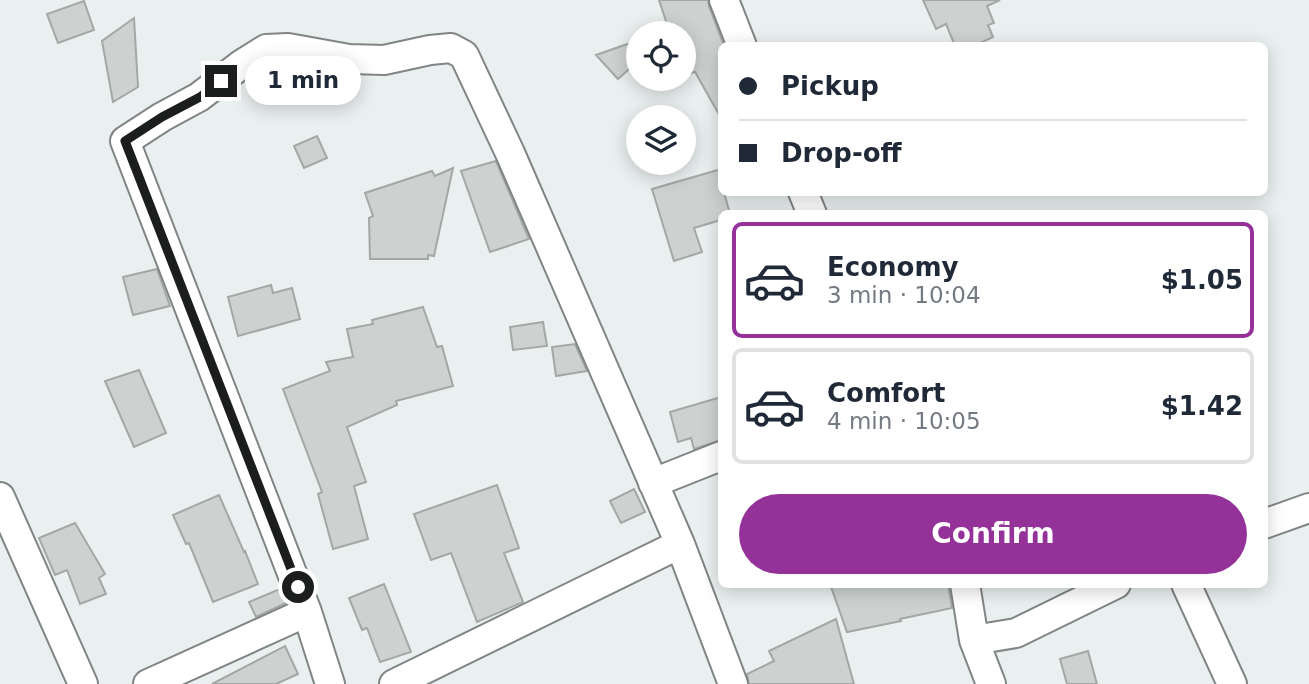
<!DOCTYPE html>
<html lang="en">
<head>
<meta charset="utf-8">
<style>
	:root { --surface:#fff; --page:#f6f6f7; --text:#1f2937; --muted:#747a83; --line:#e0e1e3; --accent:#94329a }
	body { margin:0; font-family:"DejaVu Sans",sans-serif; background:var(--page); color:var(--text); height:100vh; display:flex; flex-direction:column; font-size:26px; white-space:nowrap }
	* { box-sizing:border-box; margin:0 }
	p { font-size:23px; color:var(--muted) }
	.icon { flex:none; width:38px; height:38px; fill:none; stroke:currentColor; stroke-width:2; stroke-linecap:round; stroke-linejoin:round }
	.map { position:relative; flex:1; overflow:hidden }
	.sheet { position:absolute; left:718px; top:210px; width:550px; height:378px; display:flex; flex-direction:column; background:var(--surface); border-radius:10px; box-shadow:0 4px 18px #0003 }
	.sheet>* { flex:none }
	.top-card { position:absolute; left:718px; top:42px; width:550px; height:154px; border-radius:10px; box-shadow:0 4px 18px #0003; display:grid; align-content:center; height:154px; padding:0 21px; background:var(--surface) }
	.tools { position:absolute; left:626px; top:21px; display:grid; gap:14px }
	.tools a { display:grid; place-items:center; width:70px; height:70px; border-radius:50%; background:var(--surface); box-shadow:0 4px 18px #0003; font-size:35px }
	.end { position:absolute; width:32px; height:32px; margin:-16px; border:9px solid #1c1d1d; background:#fff; box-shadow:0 0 0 4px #fff }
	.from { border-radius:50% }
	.bubble { position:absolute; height:49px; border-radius:24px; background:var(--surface); box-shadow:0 4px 18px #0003; font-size:23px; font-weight:600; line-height:49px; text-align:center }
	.top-card b { display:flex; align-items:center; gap:24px; height:66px; font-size:26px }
	.top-card b+b { border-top:2px solid var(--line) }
	.top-card i { width:18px; height:18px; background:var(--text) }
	ul { padding:12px 0 0; list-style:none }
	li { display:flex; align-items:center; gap:21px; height:116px; margin:0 14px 10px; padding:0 7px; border:4px solid var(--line); border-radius:10px }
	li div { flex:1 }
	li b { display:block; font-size:26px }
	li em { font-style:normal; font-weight:600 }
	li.selected { border-color:var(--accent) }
	li>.icon { width:63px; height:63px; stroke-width:1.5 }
	.button { display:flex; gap:14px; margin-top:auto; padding:14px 21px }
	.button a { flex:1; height:80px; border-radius:42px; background:var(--accent); color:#fff; font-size:28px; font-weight:600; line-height:80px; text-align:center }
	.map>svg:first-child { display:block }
	.building { fill:#cdd2d1; stroke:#a3a8a7; stroke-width:2 }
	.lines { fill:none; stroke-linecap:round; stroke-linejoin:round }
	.minor-casing { stroke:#818585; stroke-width:32 }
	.minor { stroke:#fff; stroke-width:28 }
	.route { stroke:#1c1d1d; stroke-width:9 }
</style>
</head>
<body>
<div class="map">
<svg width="1309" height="684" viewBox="0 0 1309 684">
	<rect width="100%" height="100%" fill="#eaefef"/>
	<path class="building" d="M659,0H708L709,6L724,46H721V118L695,72L684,75V33H660L669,30Z
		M923,0H1000L987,6L994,23L988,25L993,37L974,46H955L946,24L936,29Z
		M84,1L94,30L58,43L47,14Z
		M134,18L138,87L113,102L102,41Z
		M639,40V60L618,79L596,55Z
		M317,136L327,158L304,168L294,146Z
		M496,161L529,239L490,252L461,171Z
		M453,168L434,256L428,255V259H370L369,218L373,216L365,193L432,171L435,176Z
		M721,169V192H724L730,214H721V220L694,228L702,252L674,261L652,189Z
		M157,269L170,306L133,315L123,277Z
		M271,285L273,293L292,288L300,319L238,336L228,297Z
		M423,307L437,347L442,346L453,386L396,401L397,405L347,427L366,482L354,486L368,539L333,549L318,494L322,492L283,389L330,371L326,362L353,357L347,329L373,324L372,320Z
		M543,322L547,346L513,350L510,327Z
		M575,344L587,371L556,376L552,347Z
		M139,370L166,433L134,447L105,381Z
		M721,397V440L694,449L691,438L678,442L670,412Z
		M497,485L519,548L504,553L523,602L477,622L451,553L431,560L414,514Z
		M634,489L645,512L621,523L610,501Z
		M219,495L244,552L245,551L258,584L213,602L189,543L186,544L173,515Z
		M75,523L105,574L99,578L106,594L80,604L67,570L55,575L39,538Z
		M384,584L411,652L380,662L367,628L362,630L349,598Z
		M830,584H948L952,608L900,619L901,621L847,632Z
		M280,589L286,603L256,617L249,602Z
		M836,619L854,684H749L747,674L774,661L769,651Z
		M285,646L298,674L276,684H212Z
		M1088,651L1097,684H1067L1060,659Z"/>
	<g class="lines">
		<defs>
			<path id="minor" d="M724,0L742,46
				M803,192L812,214
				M653,483L721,456
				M0,497L83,684
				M1264,524L1309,508
				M965,584L974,640L991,684
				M1186,584L1232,684
				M974,640L1016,633L1116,584
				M148,684L307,612
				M330,684L307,612L125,141L162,117L199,97L242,64L266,49L288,48L349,59L384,60L430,50L451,48L464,55L510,153L680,544L733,684
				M394,684L680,544"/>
		</defs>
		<use href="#minor" class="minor-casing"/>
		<use href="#minor" class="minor"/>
	</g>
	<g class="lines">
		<path class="route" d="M221,81L200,97L162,117L125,141L298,587"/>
	</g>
</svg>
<div class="tools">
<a><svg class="icon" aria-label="locate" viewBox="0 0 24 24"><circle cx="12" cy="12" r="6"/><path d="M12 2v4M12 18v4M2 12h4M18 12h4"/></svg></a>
<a><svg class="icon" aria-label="layers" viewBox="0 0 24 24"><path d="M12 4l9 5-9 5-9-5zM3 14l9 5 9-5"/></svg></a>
</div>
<i class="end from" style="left:298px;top:587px"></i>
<i class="end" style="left:221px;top:81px"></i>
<div class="bubble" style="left:245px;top:56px;width:116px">1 min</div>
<div class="top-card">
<b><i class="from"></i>Pickup</b>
<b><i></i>Drop-off</b>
</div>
<section class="sheet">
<ul>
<li class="selected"><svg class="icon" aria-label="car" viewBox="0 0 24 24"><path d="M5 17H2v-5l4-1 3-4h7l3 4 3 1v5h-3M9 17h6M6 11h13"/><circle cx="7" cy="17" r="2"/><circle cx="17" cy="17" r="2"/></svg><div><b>Economy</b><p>3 min · 10:04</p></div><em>$1.05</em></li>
<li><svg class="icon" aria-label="car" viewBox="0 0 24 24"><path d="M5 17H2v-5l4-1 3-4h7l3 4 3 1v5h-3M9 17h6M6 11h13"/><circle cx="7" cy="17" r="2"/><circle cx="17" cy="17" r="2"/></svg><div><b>Comfort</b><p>4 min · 10:05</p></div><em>$1.42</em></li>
</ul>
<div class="button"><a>Confirm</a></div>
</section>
</div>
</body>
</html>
